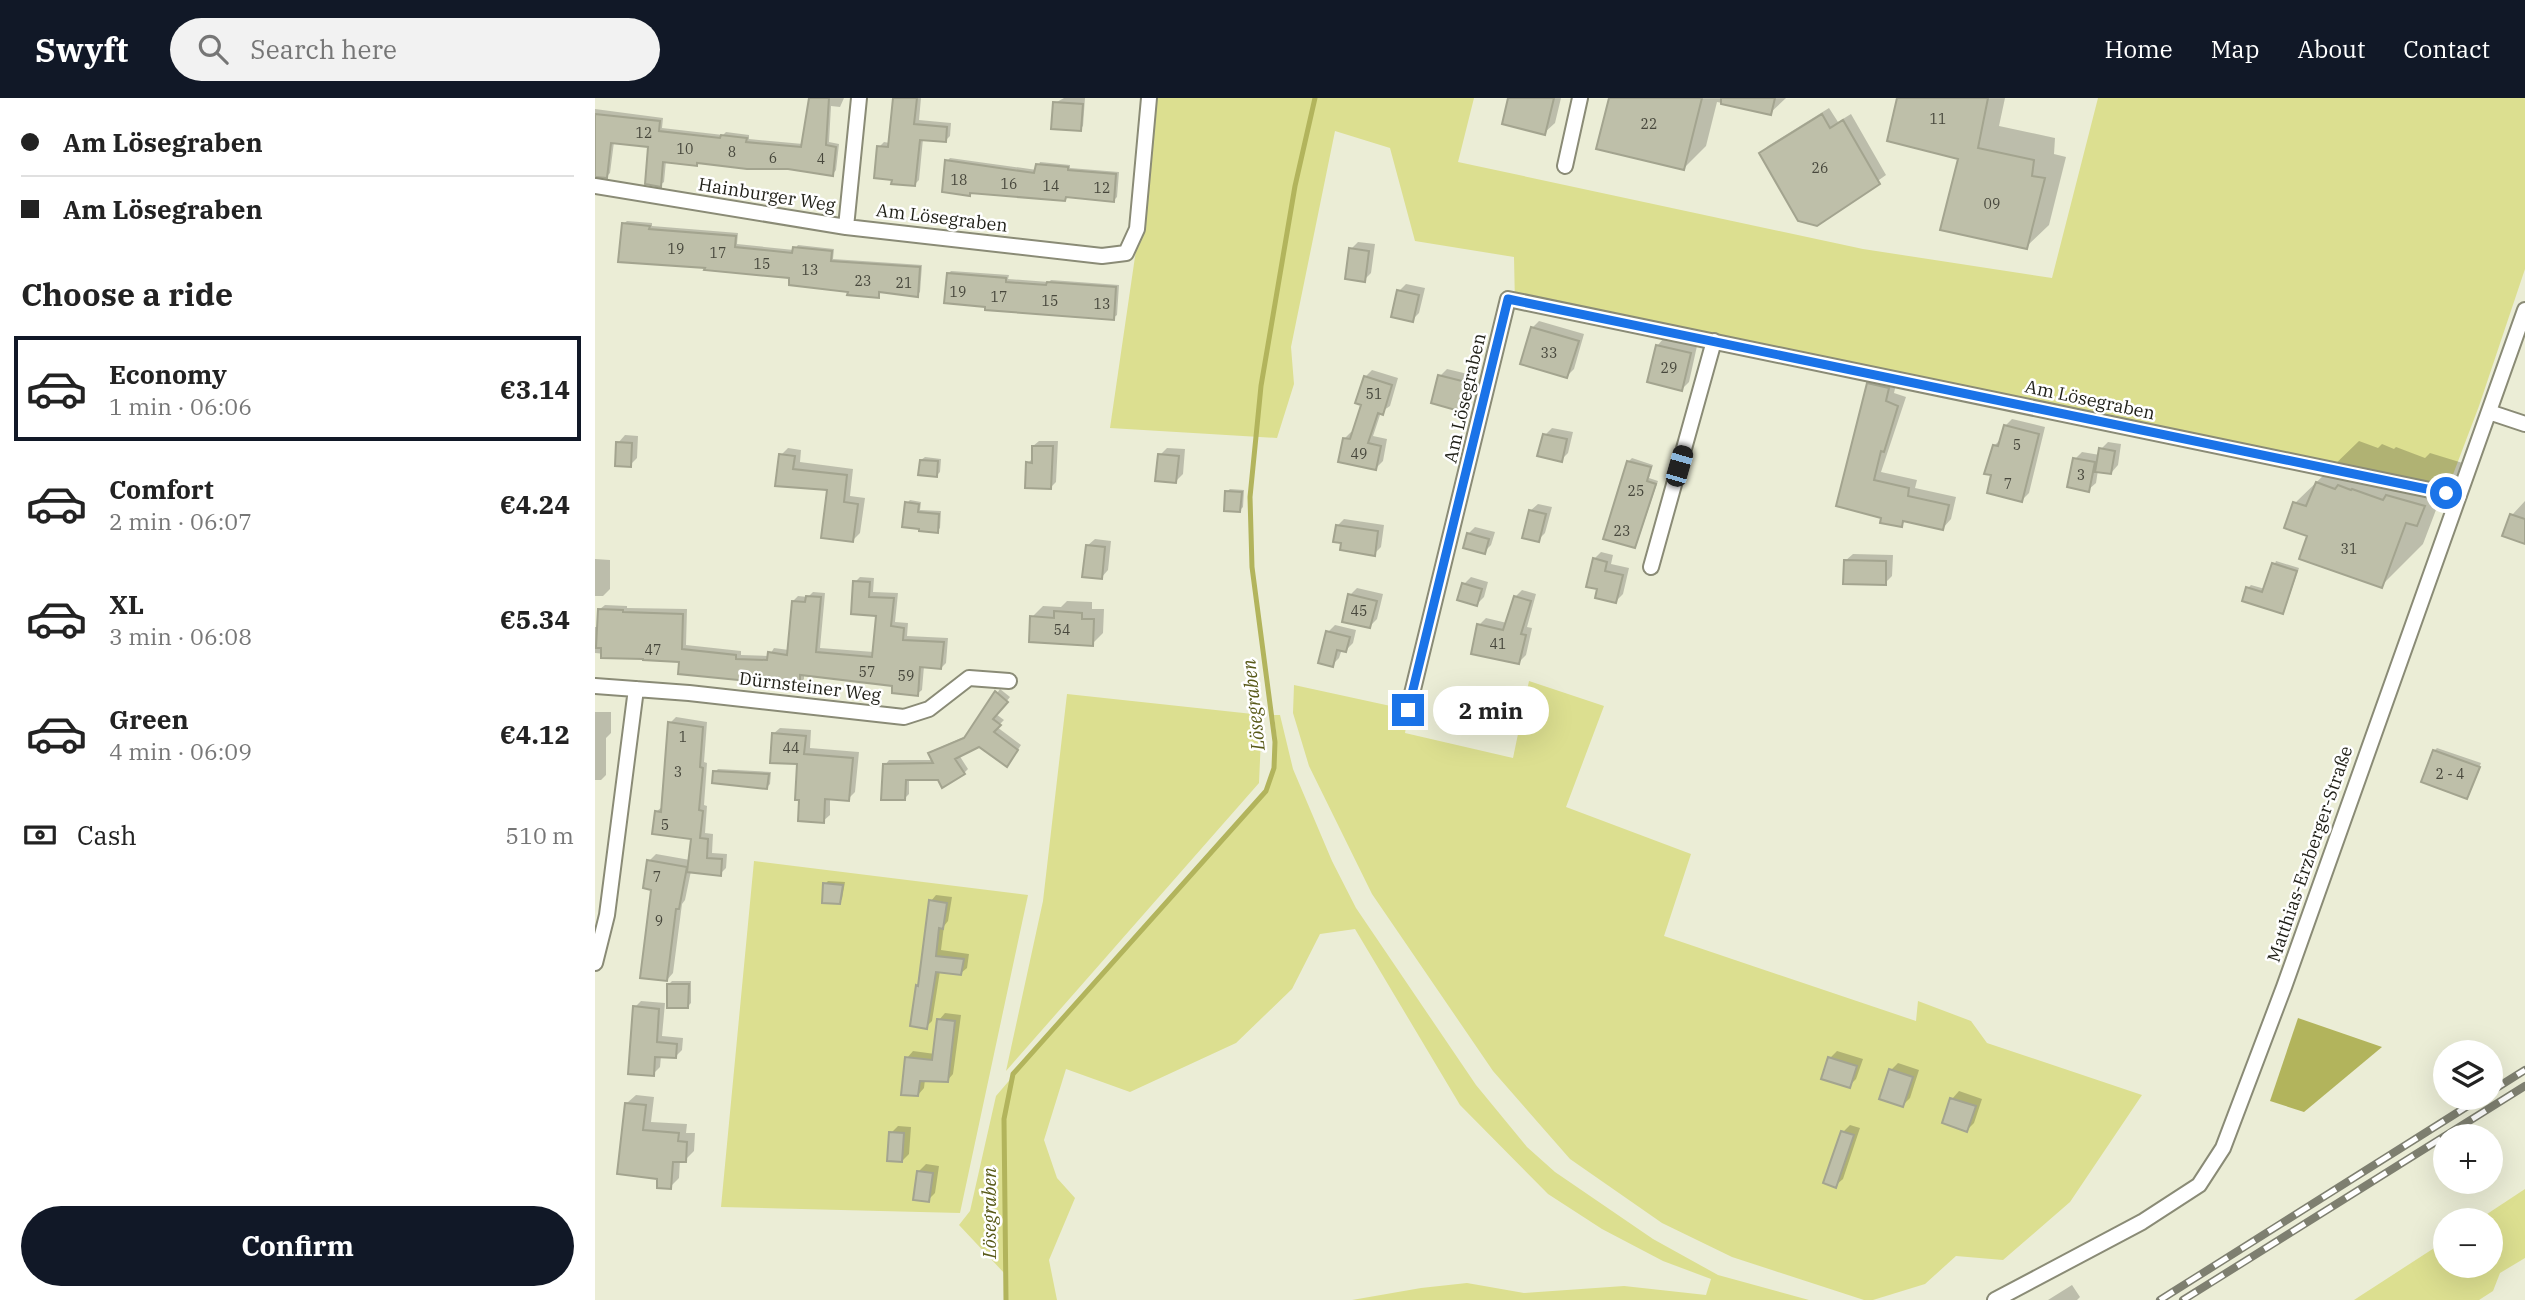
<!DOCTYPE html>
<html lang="en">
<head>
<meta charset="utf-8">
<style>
	:root { --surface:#fff; --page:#f2f2f2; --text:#222; --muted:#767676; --line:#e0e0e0; --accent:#111827 }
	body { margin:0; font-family:"IBM Plex Serif",serif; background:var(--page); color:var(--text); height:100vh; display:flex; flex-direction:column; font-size:26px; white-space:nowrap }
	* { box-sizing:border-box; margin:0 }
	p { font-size:23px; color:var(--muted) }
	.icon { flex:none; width:38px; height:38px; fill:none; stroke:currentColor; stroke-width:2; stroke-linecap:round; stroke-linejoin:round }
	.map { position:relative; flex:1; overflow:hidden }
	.details { display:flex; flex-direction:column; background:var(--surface); width:595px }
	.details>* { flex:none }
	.top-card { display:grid; align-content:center; height:154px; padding:0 21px; background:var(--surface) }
	.fabs { position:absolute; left:1838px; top:942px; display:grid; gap:14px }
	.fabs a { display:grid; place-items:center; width:70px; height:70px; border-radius:50%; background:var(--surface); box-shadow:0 7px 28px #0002; font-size:35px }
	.end { position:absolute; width:32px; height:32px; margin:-16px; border:9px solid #1a73e8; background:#fff; box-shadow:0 0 0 4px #fff }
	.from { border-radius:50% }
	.bubble { position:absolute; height:49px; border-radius:24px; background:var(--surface); box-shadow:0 7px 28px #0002; font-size:23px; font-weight:700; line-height:49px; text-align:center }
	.car { position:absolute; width:21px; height:42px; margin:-21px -10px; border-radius:9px; box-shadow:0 0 5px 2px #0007; background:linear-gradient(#222 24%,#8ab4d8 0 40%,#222 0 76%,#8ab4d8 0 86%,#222 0) }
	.top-card b { display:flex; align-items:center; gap:24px; height:66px; font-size:26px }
	.top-card b+b { border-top:2px solid var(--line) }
	.top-card i { width:18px; height:18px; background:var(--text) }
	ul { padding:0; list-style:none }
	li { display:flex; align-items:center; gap:21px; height:105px; margin:0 14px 10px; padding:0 7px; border:4px solid transparent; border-radius:0px }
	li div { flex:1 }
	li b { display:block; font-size:26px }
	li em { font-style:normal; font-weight:700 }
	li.current { border-color:var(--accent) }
	li>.icon { width:63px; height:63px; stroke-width:1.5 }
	h2 { padding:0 21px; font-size:32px; line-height:84px }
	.pay { display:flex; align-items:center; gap:18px; height:77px; padding:0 21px; font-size:26px }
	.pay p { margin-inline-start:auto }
	.action { display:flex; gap:14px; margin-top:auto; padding:14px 21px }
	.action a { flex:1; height:80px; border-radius:42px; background:var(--accent); color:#fff; font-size:28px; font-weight:700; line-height:80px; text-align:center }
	header { display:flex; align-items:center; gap:42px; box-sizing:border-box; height:98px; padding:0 35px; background:var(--accent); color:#fff }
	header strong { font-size:33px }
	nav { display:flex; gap:38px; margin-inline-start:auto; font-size:24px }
	.search { width:490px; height:63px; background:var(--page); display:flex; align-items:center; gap:18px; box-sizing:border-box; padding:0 24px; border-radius:38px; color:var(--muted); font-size:26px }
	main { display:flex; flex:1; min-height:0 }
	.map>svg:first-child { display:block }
	.green { fill:#dcdf90 }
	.water { fill:#b2b45c }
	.shadow { fill:#0003 }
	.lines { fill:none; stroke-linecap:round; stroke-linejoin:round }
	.stream { stroke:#b2b45c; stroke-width:5 }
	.building { fill:#bebfa9; stroke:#a3a48f; stroke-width:2 }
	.street-casing { stroke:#8a8b76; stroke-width:18 }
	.street { stroke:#fff; stroke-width:14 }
	.rail-casing { stroke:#7e7f70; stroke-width:8 }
	.rail { stroke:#fff; stroke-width:5; stroke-dasharray:16; stroke-linecap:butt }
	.route { stroke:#1a73e8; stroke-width:9 }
	.labels { text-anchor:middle; stroke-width:5; stroke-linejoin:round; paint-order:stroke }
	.number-label { font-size:14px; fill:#47473c }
	.street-label { font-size:18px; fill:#1f1f17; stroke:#fff }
	.water-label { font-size:19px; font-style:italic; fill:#585918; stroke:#fff }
</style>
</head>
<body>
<header>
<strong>Swyft</strong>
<div class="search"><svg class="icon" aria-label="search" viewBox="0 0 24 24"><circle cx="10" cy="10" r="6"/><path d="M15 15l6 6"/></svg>Search here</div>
<nav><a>Home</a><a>Map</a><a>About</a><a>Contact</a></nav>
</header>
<main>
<section class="details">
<div class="top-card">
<b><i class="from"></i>Am Lösegraben</b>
<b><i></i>Am Lösegraben</b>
</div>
<h2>Choose a ride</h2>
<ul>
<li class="current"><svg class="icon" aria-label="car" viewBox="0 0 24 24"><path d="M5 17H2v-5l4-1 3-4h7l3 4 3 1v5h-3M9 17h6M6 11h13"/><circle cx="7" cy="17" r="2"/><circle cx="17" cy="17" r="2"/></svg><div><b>Economy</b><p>1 min · 06:06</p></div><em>€3.14</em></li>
<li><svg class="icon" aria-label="car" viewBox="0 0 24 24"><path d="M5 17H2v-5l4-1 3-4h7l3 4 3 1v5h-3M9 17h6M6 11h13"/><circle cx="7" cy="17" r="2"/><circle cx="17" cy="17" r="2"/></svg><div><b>Comfort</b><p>2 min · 06:07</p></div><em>€4.24</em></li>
<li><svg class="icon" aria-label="car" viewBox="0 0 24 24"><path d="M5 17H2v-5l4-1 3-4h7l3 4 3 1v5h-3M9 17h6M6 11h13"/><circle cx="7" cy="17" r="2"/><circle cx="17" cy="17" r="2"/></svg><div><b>XL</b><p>3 min · 06:08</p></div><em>€5.34</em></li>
<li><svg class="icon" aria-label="car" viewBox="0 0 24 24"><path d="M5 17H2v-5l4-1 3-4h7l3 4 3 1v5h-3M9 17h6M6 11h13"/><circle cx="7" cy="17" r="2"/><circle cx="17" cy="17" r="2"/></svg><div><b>Green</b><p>4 min · 06:09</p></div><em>€4.12</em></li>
</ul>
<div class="pay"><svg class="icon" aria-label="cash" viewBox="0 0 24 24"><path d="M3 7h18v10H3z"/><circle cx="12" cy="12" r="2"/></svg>Cash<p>510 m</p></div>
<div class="action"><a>Confirm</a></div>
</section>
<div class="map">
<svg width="1930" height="1202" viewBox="0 0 1930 1202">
	<rect width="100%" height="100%" fill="#ebedd6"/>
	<path class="green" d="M555,0H879L863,64L1268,151L1457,180L1503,0H1930V171L1884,308L1851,395L920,207L919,159L820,143L795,50L740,33L696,249L699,286L682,340L515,330L542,145Z
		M934,583L1009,608L971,709L1096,756L1069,838L1321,923L1323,903L1376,923L1392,945L1547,997L1475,1104L1408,1162L1361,1158L1330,1186L1278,1202H1269L1137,1159L1067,1125L975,1061L898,973L777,796L714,668L698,615L699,587L814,612L810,635L918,660Z
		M472,596L667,617L664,685L411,973L448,803Z
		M679,617H685L698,671L737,763L761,810L881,987L932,1049L960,1074L1058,1141L1123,1177L1214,1202H757L826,1190L872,1185L929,1195L1029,1188L1111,1197L1116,1181L1068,1163L1007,1131L953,1096L865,1007L760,831L725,836L697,891L641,945L535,994L471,971L449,1042L462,1080L480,1100L454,1162L462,1202H411L410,1176L364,1127L375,1113L401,998L491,893L673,693L682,643Z
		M159,763L433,797L365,1115L126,1109Z
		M1930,1091V1160L1905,1175L1898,1193L1884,1202H1759L1850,1143V1167H1895V1122H1883Z"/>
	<path class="water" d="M1703,920L1787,949L1709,1014L1675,1003Z"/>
	<path class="shadow" d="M216,0H249L245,9L236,8L234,44L244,46L241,72L238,76L193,70L103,64L101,66L71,63L69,84L65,87L55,47L19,44L15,75L12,78L0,77V11L68,20L67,30L128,37L131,34L154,37V41L208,46Z
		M299,0H326L324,22L356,25L355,38L350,43L328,41L324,82L319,87L284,49L289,44L295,45Z
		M469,0H490L488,28L485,31L460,5Z
		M915,0H966L960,25L949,35Z
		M1016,0H1191L1175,15L1122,4L1111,48L1089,70Z
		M1303,0H1410L1404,28L1460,40L1459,56L1471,59L1454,127L1431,149L1366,60Z
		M1234,10L1243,24L1256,16L1291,77L1222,126L1166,55L1173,48Z
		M355,60L442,72L445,64L475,67V70L524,74L522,99L519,102L474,97L470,101L377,93L374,96L352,63Z
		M32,123L57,125V128L143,135L142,146L199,152L203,147L239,151L238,161L327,167L325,194L322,197L286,193L283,198L196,179L28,126Z
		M763,144L780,146L776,175L769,182L756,151Z
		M356,173L414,177L413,181L454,184L456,182L524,187L522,217L518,220L392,207L353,176Z
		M811,186L830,190L824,215L817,222L804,193Z
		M944,223L989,236L979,271L972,278L937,230Z
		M1069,240L1102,248L1094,284L1087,291L1062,248Z
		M852,271L877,277L870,304L863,311L845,278Z
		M777,272L803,280L795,308L786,314L778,338L792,341L788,363L781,370L749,341L756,334H759L768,306L770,279Z
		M1282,278L1302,282L1299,295L1311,299L1286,374L1322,382L1320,390L1361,399L1356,421L1348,430L1311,422L1306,427L1288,419L1243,407L1274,286Z
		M1417,321L1450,329L1434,395L1427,402L1398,376L1399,348L1407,340L1410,328Z
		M957,330L978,334L973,355L966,362L950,337Z
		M30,337L43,338L42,360L35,367L23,345Z
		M444,343H463L461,384L456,389L433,365L438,360V348Z
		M1764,343L1783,350L1787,346L1799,351L1801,349L1830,360L1835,355L1871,366L1864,384L1844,404L1828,446L1786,488L1714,437L1691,428L1700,405Z
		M1513,344L1526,346L1523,367L1516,375L1503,372L1501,385L1493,392L1480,361L1487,354L1505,357L1506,351Z
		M193,350L206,352L205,364L258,371L255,398L270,400L265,435L258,442L234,391L182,387L186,357Z
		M572,350L590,351L588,376L580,384L565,357Z
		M330,359L346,361L345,374L342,377L326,362Z
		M1037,360L1058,367L1054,380L1063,383L1042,445L1039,448L1034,363Z
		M635,391L649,392L648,409L645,412L631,394Z
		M315,402L326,404L325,412L346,413L345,430L342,433L312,405Z
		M1930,403V444L1917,417Z
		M943,406L957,409L950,435L943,442L935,413Z
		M749,421L789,427L786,449L779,456L748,444L742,428Z
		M880,429L900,434L896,447L889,454L873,436Z
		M500,441L516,443L513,472L506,480L492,448Z
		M1006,454L1018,457L1016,466L1034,470L1028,496L1021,503L1005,490L999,461Z
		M1258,456L1298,457L1297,478L1290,485L1250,463Z
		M0,461L15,462V491L8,498H0Z
		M1681,463L1704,470L1690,511L1687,514L1653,490L1656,487L1670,491Z
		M265,479L279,480L278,494L303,495L300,524L313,525L312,538L353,540L351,565L346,570L329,568L327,592L322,596L299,587L209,575V581L204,586L86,563L0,555V529H4L5,511L10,507L32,508V510L92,511L91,547L146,553V557L174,558L179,550L194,552L198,503L203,498L213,499L218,494L230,495L225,550L279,554L282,516L260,484Z
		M876,479L893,484L889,499L882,506L869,486Z
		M762,490L788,496L782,521L775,528L755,497Z
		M927,492L941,496L932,529L937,530L931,557L924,564L884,527L891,520L912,525L920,499Z
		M472,503L497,504V511H509L508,535L497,546L437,519L448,508L466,509Z
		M740,527L761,532L758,545L751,552L747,551L744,560L737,567L733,534Z
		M405,591L415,599L401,616L409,622L402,629L426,647L416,662L384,647L364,657L373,671L369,675L348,687L344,680H314V696L310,700L290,667L294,662H339L335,656L339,652L373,637Z
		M0,614H16V635L11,640V677L6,682H0Z
		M81,619L112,624L109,664L112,665L109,707L112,708L110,735L118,736L117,755L132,756L131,770L125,776L96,773L90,802L87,806L78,875L72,882L54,763L61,756L95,762L98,739L61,714L68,708L75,625Z
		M185,630L216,632L215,650L264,654L260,694L253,701L235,699V717L228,723L206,700L204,664L178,636Z
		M1842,650L1886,665L1872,698L1839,653Z
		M123,671L176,674L175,686L172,689L120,674Z
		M233,783L250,784L247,801L244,804L230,786Z
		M341,797L357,799L353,823L349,828L346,852L374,856L372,870L366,875L345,873L337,923L331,929L323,888L325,885L336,803Z
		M77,883H96V905L93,908L74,886Z
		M46,903L70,905L67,938L88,940L87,952L80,959L66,958L65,969L58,976L40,909Z
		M350,915L366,917L358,976L352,983L330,981L329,990L323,997L312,960L318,953L340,956L344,922Z
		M1242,953L1268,961L1261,981L1254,988L1235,960Z
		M1303,965L1324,972L1315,1000L1308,1007L1296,972Z
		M1364,993L1387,1001L1379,1025L1372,1032L1349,1024L1357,1001Z
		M41,997L59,999L56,1024L92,1026L91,1035H100L99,1053L90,1062H85L84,1080L75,1089L64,1079L32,1005Z
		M1255,1027L1265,1030L1248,1081L1240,1088L1248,1034Z
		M303,1028L316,1029L314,1056L307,1063L296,1035Z
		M331,1066L344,1068L340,1095L333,1102L324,1073Z
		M1477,1187L1485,1199L1482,1202H1453Z"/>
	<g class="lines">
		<path class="stream" d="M411,1202L409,1021L418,976L671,693L679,670L680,644L657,469L655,399L666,288L700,88L720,0"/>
	</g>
	<path class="building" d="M214,0H234L231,47L241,49L238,78L193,71H152L102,65V68L68,64L66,89L50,86L53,49L16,45L12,80L0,79V16L65,23L64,33L125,40L126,37L152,40L151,44L206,49Z
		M298,0H322L319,26L352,29L351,44L325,42L320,88L296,86L297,82L279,80L282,48L293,49Z
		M913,0H959L950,37L907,26Z
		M1014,0H1107L1089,72L1001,51Z
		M1126,0H1180L1176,17L1126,6Z
		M1302,0H1393L1383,50L1439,62L1437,78L1450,80L1432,151L1345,132L1363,61L1292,43Z
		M458,4L488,6L486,33L456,31Z
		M1227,16L1235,30L1248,22L1285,86L1222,128L1203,123L1164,55Z
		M350,62L439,75L441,66L473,69V72L521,76L519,104L471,99L470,103L375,95V98L347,94Z
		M27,125L55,128L54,131L141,138L140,149L197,155L198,149L237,153L236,163L325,169L323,199L284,194V200L252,197L253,194L194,187V180L109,172L110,170L23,164Z
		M754,150L774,153L770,184L750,181Z
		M352,175L411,180V184L451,187L452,184L521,189L519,222L390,212V209L349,205Z
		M802,192L824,197L818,224L796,219Z
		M936,229L984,243L972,280L925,266Z
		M1061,247L1096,255L1087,293L1052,284Z
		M843,277L871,284L864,313L836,305Z
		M769,278L797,287L788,317L783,315L773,345L786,348L781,372L743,364L748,340L755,341L766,307L760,305Z
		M1272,285L1294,290L1291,303L1303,308L1289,354L1286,353L1279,382L1314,390L1313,398L1354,407L1348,432L1308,423L1307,429L1285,425L1286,420L1241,408Z
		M1409,327L1444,336L1427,404L1392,395L1396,377L1389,376L1398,347L1403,348Z
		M948,336L972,341L967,364L942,358Z
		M21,344L37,345L36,369L20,368Z
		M437,348H458L456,391L430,390L431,364L437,365Z
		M1504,350L1520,353L1516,376L1500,374Z
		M184,356L200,358L198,371L252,377L249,404L263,406L258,444L226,440L232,392L180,388Z
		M563,356L584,358L581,385L560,383Z
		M1478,360L1500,364L1494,394L1472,389Z
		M325,362L343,363L342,379L323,377Z
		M1032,363L1056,369L1052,383L1061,386L1040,450L1008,441Z
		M1721,384L1740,391L1743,387L1756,392L1757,391L1788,402L1791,397L1830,408L1822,428L1811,425L1787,490L1704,461L1712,438L1689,430L1698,404L1711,408Z
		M630,393L647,394L645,414L629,413Z
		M310,404L324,406L323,414L344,416L343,435L324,433V431L307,429Z
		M934,412L951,416L944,444L927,440Z
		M1915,416L1930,421V446L1907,438Z
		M741,427L783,433L780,458L745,452L746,445L738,444Z
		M872,435L894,441L890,456L868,450Z
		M491,447L510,449L507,481L487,479Z
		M998,460L1012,464L1010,473L1028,477L1021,505L1000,500L1002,491L991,489Z
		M1249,462L1291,463V487L1248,486Z
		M1677,465L1702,473L1688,516L1647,503L1651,489L1667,494Z
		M258,483L275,484L274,499L299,500L296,528L309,530L308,542L349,544L346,571L325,569L323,598L297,595V588L205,577V588L83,576L84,564L48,562V561L6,560V550H1L3,511L28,512V514L88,516L87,551L141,557V561L172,562L173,554L192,557L197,503L210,504L211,498L226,499L221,554L277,559L281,518L256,516Z
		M867,485L887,491L882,508L862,502Z
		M753,496L782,503L775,530L747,524Z
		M919,498L936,503L926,536L931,537L924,566L876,556L882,526L908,532Z
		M459,513L487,515V521H499L498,548L434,544L435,518L459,520Z
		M731,533L755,539L751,554L742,552L738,569L723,565Z
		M400,593L413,604L398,621L406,627L399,634L423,652L412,669L384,649L360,661L370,676L347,690L343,682H311L310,702H286L288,666L338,665L333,655L369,640Z
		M73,624L108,629L105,669L108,670L104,712L108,713L105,740L113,741L112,760L127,761L126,778L92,774L96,741L57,736L60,713L66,714Z
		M177,635L211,638L209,656L258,660L254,703L230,701L229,725L203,723L204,702H200L202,666L175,665Z
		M1838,652L1885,669L1872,701L1826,684Z
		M118,673L174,676L172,691L117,685Z
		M52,762L92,769L84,811H81L72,883L45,880L56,792L48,790Z
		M228,785L248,787L245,806L227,805Z
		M334,802L352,805L348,831L344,830L341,858L369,861L366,877L341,874L332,931L315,928L321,887L323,888Z
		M72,886H94L93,910H72Z
		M38,908L64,911L62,944L82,946L81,960L60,959L59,978L33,976Z
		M342,921L360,923L353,984L325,983L323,998L306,997L310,959L337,962Z
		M1233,959L1262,968L1255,990L1226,981Z
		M1294,971L1318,979L1308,1009L1284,1001Z
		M1355,1000L1381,1008L1372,1034L1347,1025Z
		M30,1005L51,1007L48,1032L84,1035L83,1043L92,1044L91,1064H78L76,1091L62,1090V1081L22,1076Z
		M1246,1033L1259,1037L1241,1090L1228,1085Z
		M294,1034L309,1035L307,1064L292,1063Z
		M322,1073L338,1075L334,1104L318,1102Z"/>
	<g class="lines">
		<defs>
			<path id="street" d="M970,68L985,0
				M0,88L251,129L264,0
				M251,129L507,158L531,155L542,131L554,0
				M1894,314L1930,326
				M1056,469L1119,243
				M0,588L94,595L309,619L334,611L374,580L414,583
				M813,612L913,201L1864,398
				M0,865L12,817L41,591
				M1400,1202L1547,1124L1604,1087L1628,1050L1689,889L1930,212"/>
		</defs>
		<use href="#street" class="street-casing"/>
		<use href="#street" class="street"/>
		<defs>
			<path id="rail" d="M1895,994L1930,972
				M1850,1038L1930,988
				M1565,1202L1887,999
				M1588,1202L1850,1038"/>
		</defs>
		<use href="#rail" class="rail-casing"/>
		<use href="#rail" class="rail"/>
	</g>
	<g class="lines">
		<path class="route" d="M813,612L913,201L1851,395"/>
	</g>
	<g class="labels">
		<g class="number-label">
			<text x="1343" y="26">11</text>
			<text x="1054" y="31">22</text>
			<text x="49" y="40">12</text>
			<text x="90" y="56">10</text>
			<text x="137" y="59">8</text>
			<text x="178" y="65">6</text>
			<text x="226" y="66">4</text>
			<text x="1225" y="75">26</text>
			<text x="364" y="87">18</text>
			<text x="414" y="91">16</text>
			<text x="456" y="93">14</text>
			<text x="507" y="95">12</text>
			<text x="1397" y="111">09</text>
			<text x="81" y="156">19</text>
			<text x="123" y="160">17</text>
			<text x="167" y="171">15</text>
			<text x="215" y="177">13</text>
			<text x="268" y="188">23</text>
			<text x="309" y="190">21</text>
			<text x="363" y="199">19</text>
			<text x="404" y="204">17</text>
			<text x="455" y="208">15</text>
			<text x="507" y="211">13</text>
			<text x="954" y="260">33</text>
			<text x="1074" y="275">29</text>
			<text x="779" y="301">51</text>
			<text x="1422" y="352">5</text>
			<text x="764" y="361">49</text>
			<text x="1486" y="382">3</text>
			<text x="1413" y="391">7</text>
			<text x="1041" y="398">25</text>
			<text x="1027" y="438">23</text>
			<text x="1754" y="456">31</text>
			<text x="764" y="518">45</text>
			<text x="467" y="537">54</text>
			<text x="903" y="551">41</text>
			<text x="58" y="557">47</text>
			<text x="272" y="579">57</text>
			<text x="311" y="583">59</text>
			<text x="88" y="644">1</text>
			<text x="196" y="655">44</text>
			<text x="83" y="679">3</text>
			<text x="1855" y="681">2 - 4</text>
			<text x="70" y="732">5</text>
			<text x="62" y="784">7</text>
			<text x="64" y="828">9</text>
		</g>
		<g class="street-label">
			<text transform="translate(172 97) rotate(9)" y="6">Hainburger Weg</text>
			<text transform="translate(347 120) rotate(7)" y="6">Am Lösegraben</text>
			<text transform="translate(870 300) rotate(-77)" y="6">Am Lösegraben</text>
			<text transform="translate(1495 302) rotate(12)" y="6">Am Lösegraben</text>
			<text transform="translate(215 589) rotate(7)" y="6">Dürnsteiner Weg</text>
			<text transform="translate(1715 756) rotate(-71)" y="6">Matthias-Erzberger-Straße</text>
		</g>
		<g class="water-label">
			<text transform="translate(658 607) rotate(-96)" y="7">Lösegraben</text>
			<text transform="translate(394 1115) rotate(-90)" y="7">Lösegraben</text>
		</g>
	</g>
</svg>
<div class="fabs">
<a><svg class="icon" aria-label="layers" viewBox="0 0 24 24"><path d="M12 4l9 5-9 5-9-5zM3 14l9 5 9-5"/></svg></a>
<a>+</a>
<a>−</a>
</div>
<i class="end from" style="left:1851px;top:395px"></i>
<i class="end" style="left:813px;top:612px"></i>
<div class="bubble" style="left:838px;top:588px;width:116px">2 min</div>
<i class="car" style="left:1084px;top:368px;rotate:16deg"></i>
</div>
</main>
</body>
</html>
